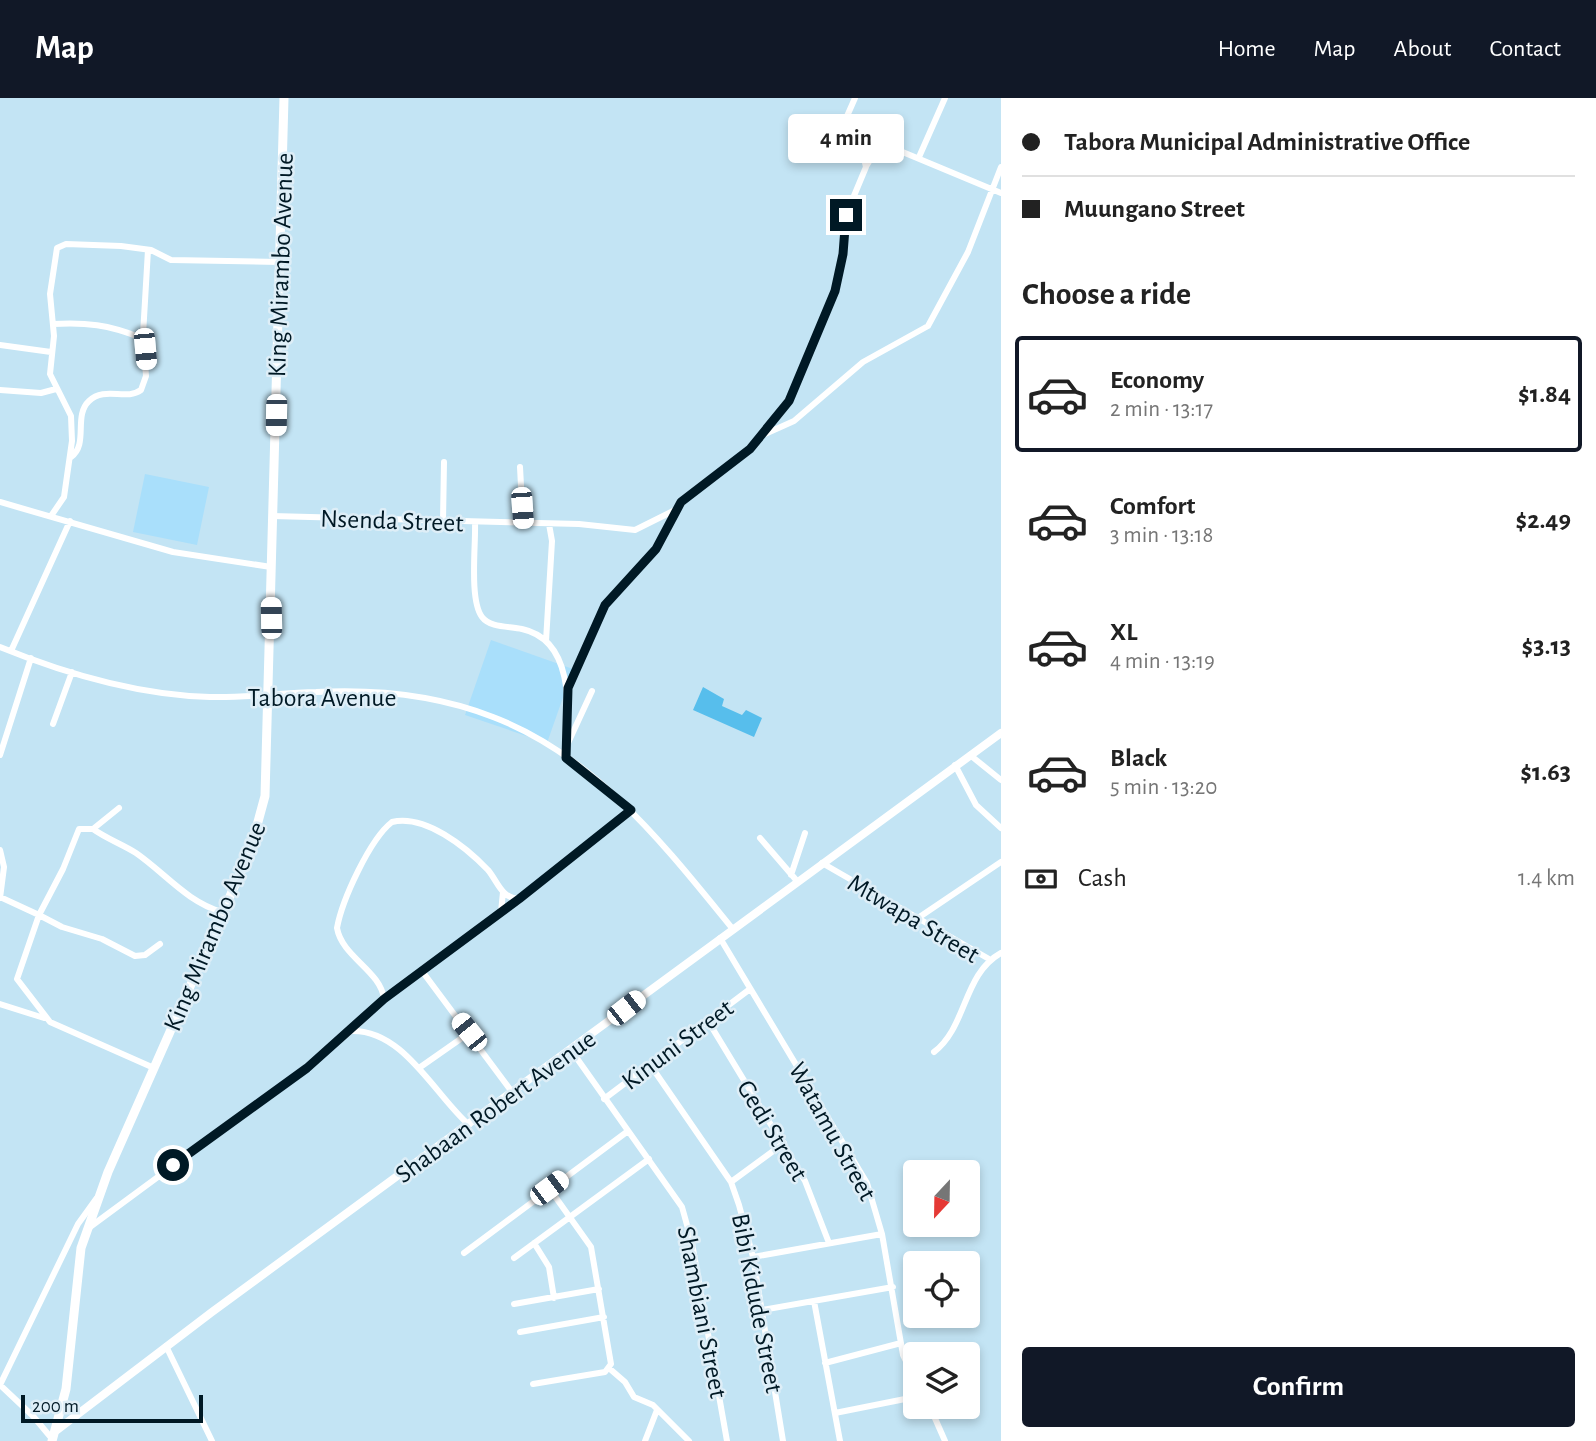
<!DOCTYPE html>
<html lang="en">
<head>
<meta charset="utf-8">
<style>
	:root { --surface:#fff; --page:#f6f6f6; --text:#222; --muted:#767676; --line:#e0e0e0; --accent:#111827 }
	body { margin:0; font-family:"Alegreya Sans",sans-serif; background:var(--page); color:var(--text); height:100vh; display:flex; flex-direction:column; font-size:26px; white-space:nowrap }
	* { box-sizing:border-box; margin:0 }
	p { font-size:23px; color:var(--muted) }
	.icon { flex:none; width:38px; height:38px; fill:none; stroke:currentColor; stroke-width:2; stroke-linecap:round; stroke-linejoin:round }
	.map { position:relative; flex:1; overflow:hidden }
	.sheet { display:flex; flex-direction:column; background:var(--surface); width:595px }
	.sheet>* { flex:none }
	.guide { display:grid; align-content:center; height:154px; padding:0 21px; background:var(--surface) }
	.needle { width:46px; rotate:202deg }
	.controls { position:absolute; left:903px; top:1062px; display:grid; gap:14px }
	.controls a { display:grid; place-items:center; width:77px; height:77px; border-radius:7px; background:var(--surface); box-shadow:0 4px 10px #0003; font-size:35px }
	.scale { position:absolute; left:21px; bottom:18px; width:182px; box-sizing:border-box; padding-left:7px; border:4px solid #001925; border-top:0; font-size:19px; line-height:24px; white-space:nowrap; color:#001925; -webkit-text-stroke:5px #deeef7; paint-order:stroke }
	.end { position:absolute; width:32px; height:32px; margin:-16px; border:9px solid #001925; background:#fff; box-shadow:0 0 0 4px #fff }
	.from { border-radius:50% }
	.bubble { position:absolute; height:49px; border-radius:7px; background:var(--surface); box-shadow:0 4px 10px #0003; font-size:23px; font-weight:700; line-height:49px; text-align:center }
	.car { position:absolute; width:21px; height:42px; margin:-21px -10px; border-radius:9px; box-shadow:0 0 5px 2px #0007; background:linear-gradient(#fff 24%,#345 0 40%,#fff 0 76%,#345 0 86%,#fff 0) }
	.guide b { display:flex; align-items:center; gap:24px; height:66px; font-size:26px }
	.guide b+b { border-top:2px solid var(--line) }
	.guide i { width:18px; height:18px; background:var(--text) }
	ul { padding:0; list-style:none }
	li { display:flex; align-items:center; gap:21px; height:116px; margin:0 14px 10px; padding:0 7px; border:4px solid transparent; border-radius:7px }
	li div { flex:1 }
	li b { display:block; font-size:26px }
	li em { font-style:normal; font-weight:700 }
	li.current { border-color:var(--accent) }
	li>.icon { width:63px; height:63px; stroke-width:1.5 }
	h2 { padding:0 21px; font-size:32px; line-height:84px }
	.pay { display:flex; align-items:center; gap:18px; height:77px; padding:0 21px; font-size:26px }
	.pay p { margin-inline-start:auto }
	.cta { display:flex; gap:14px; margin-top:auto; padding:14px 21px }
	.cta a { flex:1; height:80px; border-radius:7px; background:var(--accent); color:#fff; font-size:28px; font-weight:700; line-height:80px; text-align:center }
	header { display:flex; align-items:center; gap:42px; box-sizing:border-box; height:98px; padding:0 35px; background:var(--accent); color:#fff }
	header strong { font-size:33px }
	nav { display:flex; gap:38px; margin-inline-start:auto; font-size:24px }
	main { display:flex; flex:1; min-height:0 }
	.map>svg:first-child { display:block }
	.built { fill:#a9dffb }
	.forest { fill:#57beec }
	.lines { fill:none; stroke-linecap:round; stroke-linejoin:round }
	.minor { stroke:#fff; stroke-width:6 }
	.tertiary { stroke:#fff; stroke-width:8 }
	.secondary { stroke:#fff; stroke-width:9 }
	.route { stroke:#001925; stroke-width:9 }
	.labels { text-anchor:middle; stroke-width:5; stroke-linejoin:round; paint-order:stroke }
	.street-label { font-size:26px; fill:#001925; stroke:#deeef7 }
</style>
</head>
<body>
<header>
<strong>Map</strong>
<nav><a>Home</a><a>Map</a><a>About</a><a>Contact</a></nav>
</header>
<main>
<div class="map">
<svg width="1001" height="1343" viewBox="0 0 1001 1343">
	<rect width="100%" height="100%" fill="#c3e4f4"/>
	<path class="built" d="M145,376L209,389L197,447L133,434Z
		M491,542L573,571L547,645L465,617Z"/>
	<path class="forest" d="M703,589L724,601L722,608L742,617L746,612L762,620L754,639L693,612Z"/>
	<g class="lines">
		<path class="minor" d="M848,19L893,50L1001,95
			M919,59L945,0
			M867,67L876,52L887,46
			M53,226C86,224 109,227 139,239L143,237L148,152
			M0,247L51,254
			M0,292L41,295L56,291
			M765,336L794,323L863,264L928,228L968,154L1001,69
			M71,359C89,346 73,318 89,303C105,288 126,303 141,292L146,278L143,237
			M520,369L523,425
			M0,404L173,454L271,469
			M51,418L64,399L72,343L71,318L50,276L54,238L50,196L57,150L66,146L121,148L151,152L171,162L279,164
			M272,418L579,426L635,432L675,412
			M443,423L444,364
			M475,424C476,446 469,502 482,519C490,530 510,528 522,531C577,543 568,618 566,660
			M546,543L552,443L549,426
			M0,549C66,576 138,597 210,599C246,600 280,595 316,594C375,591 437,597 493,619C596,658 665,748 732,830
			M11,553L70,423
			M568,590L605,507L659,447L675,412L696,391L750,351L792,297L835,193L843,156L846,117L866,69L863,56L840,34L855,0
			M53,626L72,574
			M568,645L592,593
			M0,657L31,560
			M970,657L1001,682
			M955,667L976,707L1001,730
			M93,731L119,710
			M760,740L797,783
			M0,752L4,769L0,800
			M822,765L989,861
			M791,777L805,735
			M0,799L39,817L17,881L50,924L154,970
			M501,814L503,794
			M918,820L1001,764
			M720,840L867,1085L882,1136L903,1257L915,1282
			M160,846L145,857L135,858L102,841L62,829L39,817L63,771L79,731H93C107,741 122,746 136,755C165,775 187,804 222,814
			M422,873L512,994
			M384,901C381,873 342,859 337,830C342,802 370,741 392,724C425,716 466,749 488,772C498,784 501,800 519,801
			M0,906L44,920
			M708,923L805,1083L829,1145
			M351,933L384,901L519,801L631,712
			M571,952L682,1109L692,1145L727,1343
			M934,954C967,929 963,876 1001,855
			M651,968L731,1084L739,1107L753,1159L783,1343
			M419,970L469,935
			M604,1001L750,891
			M731,1084L784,1045
			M90,1129L307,969L351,933C403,931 434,996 469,1027
			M534,1145L549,1169L554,1200
			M464,1155L628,1033
			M753,1159L882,1136
			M514,1160L649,1061
			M814,1203L840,1343
			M514,1206L599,1191
			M762,1212L893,1189
			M520,1234L604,1219
			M166,1248L212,1343
			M825,1265L901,1245
			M610,1271L625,1284L634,1299L653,1307L689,1343
			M533,1286L605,1274L611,1266L591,1149L549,1090
			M0,1287L78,1126L96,1101
			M0,1287L33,1318L53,1342
			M930,1309L945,1343
			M835,1315L915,1299
			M645,1343L657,1312"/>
		<path class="tertiary" d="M57,1332L212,1214L1001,635"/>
		<path class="secondary" d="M52,1343L66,1291L81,1150L108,1074L250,753L265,698L284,0"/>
	</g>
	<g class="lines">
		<path class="route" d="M173,1067L307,970L384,901L519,801L631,712L566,660L568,590L605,507L656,451L681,404L750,351L789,303L835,193L843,156L846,117"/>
	</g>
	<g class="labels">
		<g class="street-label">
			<text transform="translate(280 167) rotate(-88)" y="9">King Mirambo Avenue</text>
			<text transform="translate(392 422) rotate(2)" y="9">Nsenda Street</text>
			<text x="322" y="608">Tabora Avenue</text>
			<text transform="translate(914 820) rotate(31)" y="9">Mtwapa Street</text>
			<text transform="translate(214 828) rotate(-67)" y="9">King Mirambo Avenue</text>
			<text transform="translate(677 946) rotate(-37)" y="9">Kinuni Street</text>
			<text transform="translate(495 1008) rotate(-36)" y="9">Shabaan Robert Avenue</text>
			<text transform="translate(773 1032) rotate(59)" y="9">Gedi Street</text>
			<text transform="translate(833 1033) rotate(61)" y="9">Watamu Street</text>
			<text transform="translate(758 1205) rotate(79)" y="9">Bibi Kidude Street</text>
			<text transform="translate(703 1214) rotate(79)" y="9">Shambiani Street</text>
		</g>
	</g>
</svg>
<div class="controls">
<a><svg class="needle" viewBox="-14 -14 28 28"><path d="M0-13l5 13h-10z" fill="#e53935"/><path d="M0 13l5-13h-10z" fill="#767676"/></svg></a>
<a><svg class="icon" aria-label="locate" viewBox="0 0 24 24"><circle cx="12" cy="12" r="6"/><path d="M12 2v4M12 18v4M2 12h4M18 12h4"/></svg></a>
<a><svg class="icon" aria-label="layers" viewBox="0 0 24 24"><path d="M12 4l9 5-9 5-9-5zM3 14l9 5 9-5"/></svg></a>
</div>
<div class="scale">200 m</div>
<i class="end from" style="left:173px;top:1067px"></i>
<i class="end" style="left:846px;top:117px"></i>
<div class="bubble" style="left:788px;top:16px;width:116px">4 min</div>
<i class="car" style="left:145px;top:251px;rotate:175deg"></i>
<i class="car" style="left:276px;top:317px;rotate:181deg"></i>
<i class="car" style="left:522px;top:410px;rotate:176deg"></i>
<i class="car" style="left:271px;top:520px;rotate:359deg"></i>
<i class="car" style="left:626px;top:910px;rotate:52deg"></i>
<i class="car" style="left:469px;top:934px;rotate:321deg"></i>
<i class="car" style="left:549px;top:1090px;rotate:53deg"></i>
</div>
<section class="sheet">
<div class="guide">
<b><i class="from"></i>Tabora Municipal Administrative Office</b>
<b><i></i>Muungano Street</b>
</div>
<h2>Choose a ride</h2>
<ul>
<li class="current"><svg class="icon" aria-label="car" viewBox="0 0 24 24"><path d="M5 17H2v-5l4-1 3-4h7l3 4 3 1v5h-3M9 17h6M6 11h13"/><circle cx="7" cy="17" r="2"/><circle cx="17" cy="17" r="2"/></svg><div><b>Economy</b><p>2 min · 13:17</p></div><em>$1.84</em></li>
<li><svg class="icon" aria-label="car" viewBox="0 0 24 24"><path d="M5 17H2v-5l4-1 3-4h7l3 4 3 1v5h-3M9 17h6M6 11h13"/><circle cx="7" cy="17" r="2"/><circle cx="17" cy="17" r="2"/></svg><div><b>Comfort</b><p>3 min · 13:18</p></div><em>$2.49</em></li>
<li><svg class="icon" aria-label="car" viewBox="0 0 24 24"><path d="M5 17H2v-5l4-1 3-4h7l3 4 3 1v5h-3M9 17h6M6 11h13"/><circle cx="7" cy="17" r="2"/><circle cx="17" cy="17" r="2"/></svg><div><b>XL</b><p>4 min · 13:19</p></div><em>$3.13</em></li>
<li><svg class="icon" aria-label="car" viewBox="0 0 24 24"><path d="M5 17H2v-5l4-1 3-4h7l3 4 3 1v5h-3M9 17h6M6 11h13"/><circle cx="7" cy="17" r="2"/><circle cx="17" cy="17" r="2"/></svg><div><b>Black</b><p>5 min · 13:20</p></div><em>$1.63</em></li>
</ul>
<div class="pay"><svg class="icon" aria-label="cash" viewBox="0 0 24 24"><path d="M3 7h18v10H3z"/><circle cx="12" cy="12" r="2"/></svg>Cash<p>1.4 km</p></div>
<div class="cta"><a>Confirm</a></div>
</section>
</main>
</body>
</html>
